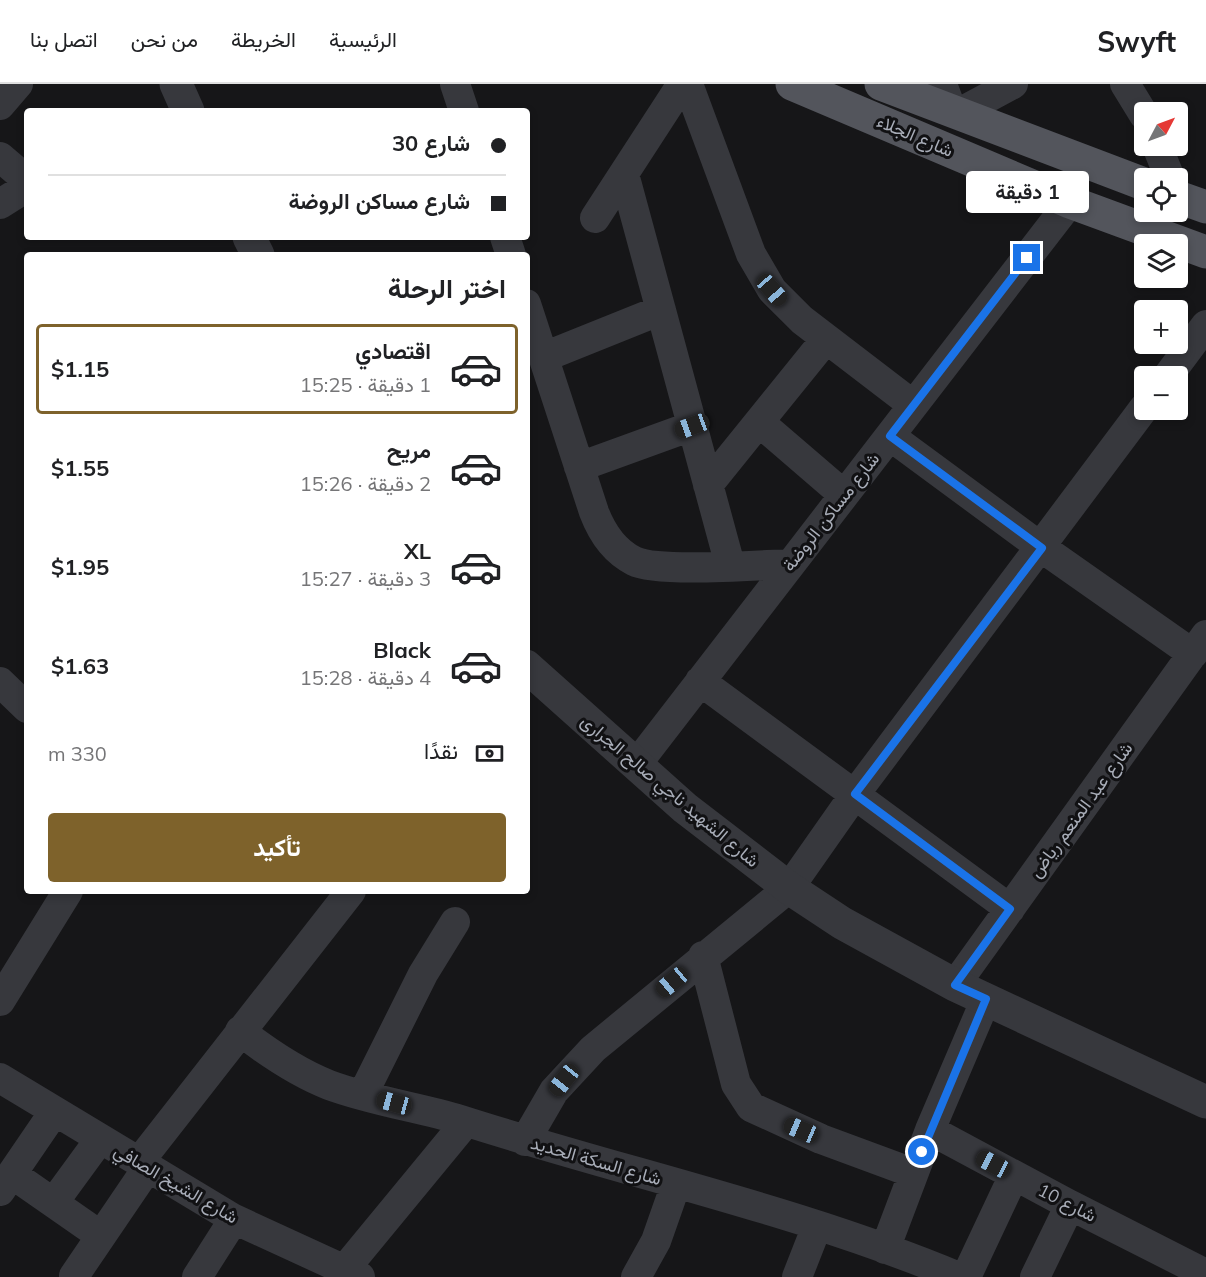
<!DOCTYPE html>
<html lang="ar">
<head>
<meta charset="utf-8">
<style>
	:root { --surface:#fff; --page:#f6f6f6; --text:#202124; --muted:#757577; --line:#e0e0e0; --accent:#7e622b }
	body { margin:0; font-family:Mulish,Vazirmatn,sans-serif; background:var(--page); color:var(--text); direction:rtl; height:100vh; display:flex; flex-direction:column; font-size:22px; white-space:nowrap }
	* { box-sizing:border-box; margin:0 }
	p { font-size:20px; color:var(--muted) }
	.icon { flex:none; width:33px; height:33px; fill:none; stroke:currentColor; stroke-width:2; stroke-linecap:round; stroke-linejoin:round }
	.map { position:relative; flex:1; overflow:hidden; direction:ltr }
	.drawer { position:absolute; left:24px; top:168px; width:506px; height:642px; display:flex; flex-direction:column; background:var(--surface); border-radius:6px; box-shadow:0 3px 9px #0003; direction:rtl }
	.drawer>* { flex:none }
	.hud { position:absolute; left:24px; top:24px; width:506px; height:132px; border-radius:6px; box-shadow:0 3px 9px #0003; direction:rtl; display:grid; align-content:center; height:132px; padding:0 24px; background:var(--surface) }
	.needle { width:39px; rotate:49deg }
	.tools { position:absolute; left:1134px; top:18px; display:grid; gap:12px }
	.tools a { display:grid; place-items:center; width:54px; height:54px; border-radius:6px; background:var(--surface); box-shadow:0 3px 9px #0003; font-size:30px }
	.end { position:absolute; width:27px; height:27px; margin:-14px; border:8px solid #1a73e8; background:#fff; box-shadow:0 0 0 3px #fff }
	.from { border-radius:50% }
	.bubble { position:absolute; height:42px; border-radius:6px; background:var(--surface); box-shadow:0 3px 9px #0003; font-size:20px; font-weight:700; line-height:42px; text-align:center; direction:rtl }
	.car { position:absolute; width:18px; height:36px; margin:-18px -9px; border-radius:8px; box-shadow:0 0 4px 2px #0007; background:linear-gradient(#222 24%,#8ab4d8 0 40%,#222 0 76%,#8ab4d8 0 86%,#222 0) }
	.hud b { display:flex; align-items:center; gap:21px; height:57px; font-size:22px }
	.hud b+b { border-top:2px solid var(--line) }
	.hud i { width:15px; height:15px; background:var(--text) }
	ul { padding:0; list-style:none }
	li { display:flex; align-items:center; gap:18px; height:90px; margin:0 12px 9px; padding:0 12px; border:3px solid transparent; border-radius:6px }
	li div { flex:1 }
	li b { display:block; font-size:22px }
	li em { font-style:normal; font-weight:700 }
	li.selected { border-color:var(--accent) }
	li>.icon { width:54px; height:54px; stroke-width:1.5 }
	h2 { padding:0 24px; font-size:27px; line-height:72px }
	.pay { display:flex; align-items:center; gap:15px; height:66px; padding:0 24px; font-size:22px }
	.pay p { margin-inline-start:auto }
	.button { display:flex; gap:12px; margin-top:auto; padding:12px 24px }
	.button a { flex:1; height:69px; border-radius:6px; background:var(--accent); color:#fff; font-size:24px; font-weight:700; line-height:69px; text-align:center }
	header { display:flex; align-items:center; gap:36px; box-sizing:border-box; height:84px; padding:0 30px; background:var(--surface); border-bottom:2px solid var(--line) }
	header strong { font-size:28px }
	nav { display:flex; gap:33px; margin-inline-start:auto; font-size:21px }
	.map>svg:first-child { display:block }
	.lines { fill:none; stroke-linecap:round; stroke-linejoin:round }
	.minor { stroke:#37383d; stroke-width:30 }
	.tertiary { stroke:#37383d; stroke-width:33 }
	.primary { stroke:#53555c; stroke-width:33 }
	.route { stroke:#1a73e8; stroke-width:8 }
	.labels { text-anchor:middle; stroke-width:6; stroke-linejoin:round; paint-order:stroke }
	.street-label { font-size:18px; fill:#a8adb8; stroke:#111113 }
</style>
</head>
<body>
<header>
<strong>Swyft</strong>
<nav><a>الرئيسية</a><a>الخريطة</a><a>من نحن</a><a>اتصل بنا</a></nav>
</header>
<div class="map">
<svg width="1206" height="1193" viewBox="0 0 1206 1193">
	<rect width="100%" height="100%" fill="#161618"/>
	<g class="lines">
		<path class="minor" d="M455,0L464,27
			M688,0L751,170L772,206L802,236L913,321
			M942,0L952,27
			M1125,0L1144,31
			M0,21L18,0
			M959,29L1013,0
			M1157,62L1170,94
			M0,73L27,96
			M624,90L730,481
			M0,120L27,103
			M595,134L682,0
			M505,153L511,171
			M526,220L594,428C602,449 614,467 634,477C658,489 758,481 790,480
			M544,273L661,226
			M1168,292L1206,241
			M759,338L844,411
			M890,352L1042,464L1193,570
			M579,383L692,342
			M708,401L826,255
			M700,597L1010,825
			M0,598L27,624
			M636,681L1070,118
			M703,872L736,1000L751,1023L821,1055L913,1089
			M955,901L1206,551
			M0,917L68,807
			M240,947C267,968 296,988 329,1001C372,1017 418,1023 461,1036C626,1089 799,1126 959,1193
			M0,994L234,1135L360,1193
			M363,1010L423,890L455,838
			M930,1046L1070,1121L1206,1190
			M525,1057L554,1007L593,965L789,804L855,710L1144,324
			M139,1078L351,807
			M12,1090L101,1152
			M0,1107L54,1028
			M54,1118L100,1055
			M885,1165L930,1046L986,915
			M344,1186L466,1038
			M74,1192L148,1083
			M197,1193L234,1135
			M636,1193L656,1157L676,1100
			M797,1193L817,1142
			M966,1193L1014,1091
			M1035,1193L1070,1121"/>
		<path class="tertiary" d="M176,0L188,27
			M249,153L258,171
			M526,582L685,724L789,804L842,839L955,901L1206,1018"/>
		<path class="primary" d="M792,0L1070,118L1206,168
			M881,0L1144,100
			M1178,113L1206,123"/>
	</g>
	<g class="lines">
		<path class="route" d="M922,1068L986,915L955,901L1010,825L855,710L1042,464L890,352L1027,174"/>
	</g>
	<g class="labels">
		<g class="street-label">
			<text transform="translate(915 52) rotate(23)" y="6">شارع الجلاء</text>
			<text transform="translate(831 428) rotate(-52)" y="6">شارع مساكن الروضة</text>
			<text transform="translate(670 707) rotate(40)" y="6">شارع الشهيد ناجي صالح الجرارى</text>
			<text transform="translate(1081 726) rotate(-54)" y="6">شارع عبد المنعم رياض</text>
			<text transform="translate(596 1077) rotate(16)" y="6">شارع السكة الحديد</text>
			<text transform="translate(176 1100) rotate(30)" y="6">شارع الشيخ الصافي</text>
			<text transform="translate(1067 1119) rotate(27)" y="6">شارع 10</text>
		</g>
	</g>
</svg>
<div class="tools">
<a><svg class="needle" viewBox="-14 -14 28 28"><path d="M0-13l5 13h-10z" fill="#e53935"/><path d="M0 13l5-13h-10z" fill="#757577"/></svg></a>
<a><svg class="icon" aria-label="locate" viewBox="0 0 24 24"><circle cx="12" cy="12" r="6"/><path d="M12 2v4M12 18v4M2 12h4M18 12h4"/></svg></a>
<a><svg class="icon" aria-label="layers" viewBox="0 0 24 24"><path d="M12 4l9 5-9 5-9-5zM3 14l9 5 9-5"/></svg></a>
<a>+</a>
<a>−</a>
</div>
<i class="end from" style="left:922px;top:1068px"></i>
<i class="end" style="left:1027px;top:174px"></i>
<div class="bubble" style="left:966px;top:87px;width:123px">1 دقيقة</div>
<i class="car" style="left:772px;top:206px;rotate:139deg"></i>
<i class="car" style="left:692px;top:342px;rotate:250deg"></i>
<i class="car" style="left:672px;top:898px;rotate:230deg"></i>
<i class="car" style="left:564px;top:996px;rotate:219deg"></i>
<i class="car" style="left:394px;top:1019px;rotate:285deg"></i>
<i class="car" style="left:801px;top:1046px;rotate:293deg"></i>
<i class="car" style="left:993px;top:1080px;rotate:298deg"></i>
<div class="hud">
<b><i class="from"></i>شارع 30</b>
<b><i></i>شارع مساكن الروضة</b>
</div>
<section class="drawer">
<h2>اختر الرحلة</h2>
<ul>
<li class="selected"><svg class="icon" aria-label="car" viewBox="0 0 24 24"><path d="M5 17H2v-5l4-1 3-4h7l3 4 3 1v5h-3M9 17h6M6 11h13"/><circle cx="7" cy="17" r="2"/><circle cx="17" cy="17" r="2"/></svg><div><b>اقتصادي</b><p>1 دقيقة · 15:25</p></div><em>$1.15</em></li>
<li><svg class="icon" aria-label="car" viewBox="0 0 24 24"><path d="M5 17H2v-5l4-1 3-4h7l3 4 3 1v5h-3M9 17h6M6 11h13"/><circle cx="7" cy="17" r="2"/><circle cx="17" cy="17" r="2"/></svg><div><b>مريح</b><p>2 دقيقة · 15:26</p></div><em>$1.55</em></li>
<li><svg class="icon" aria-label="car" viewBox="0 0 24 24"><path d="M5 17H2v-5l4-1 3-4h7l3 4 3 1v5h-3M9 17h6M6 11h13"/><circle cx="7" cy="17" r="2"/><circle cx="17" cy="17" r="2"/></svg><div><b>XL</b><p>3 دقيقة · 15:27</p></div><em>$1.95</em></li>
<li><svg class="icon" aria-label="car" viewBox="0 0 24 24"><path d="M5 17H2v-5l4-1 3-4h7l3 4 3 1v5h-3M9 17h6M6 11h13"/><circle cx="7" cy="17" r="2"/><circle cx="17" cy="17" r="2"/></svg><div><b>Black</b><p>4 دقيقة · 15:28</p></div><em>$1.63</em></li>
</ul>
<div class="pay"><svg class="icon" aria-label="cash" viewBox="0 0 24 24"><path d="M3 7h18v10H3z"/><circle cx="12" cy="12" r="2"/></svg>نقدًا<p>330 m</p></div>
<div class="button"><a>تأكيد</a></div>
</section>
</div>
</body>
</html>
